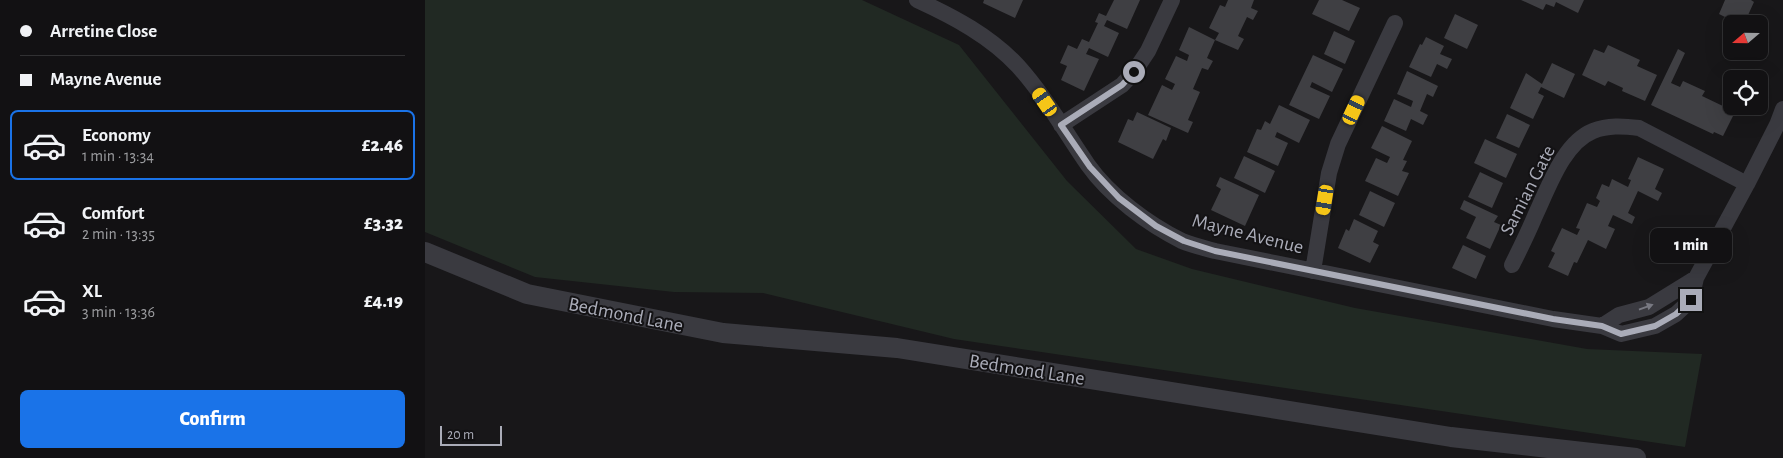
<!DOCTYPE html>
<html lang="en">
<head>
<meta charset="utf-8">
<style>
	:root { --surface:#121113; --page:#1b1a1c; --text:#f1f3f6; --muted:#9c9da0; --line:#313133; --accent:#1a73e8 }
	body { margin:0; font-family:"Alegreya Sans",sans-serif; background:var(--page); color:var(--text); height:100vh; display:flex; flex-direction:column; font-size:19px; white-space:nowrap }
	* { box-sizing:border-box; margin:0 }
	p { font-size:16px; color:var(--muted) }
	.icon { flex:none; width:28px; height:28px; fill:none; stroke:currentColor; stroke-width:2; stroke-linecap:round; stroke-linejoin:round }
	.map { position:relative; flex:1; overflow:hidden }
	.details { display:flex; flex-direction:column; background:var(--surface); width:425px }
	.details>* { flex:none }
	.banner { display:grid; align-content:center; height:110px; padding:0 20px; background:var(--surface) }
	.needle { width:32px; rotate:250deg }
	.controls { position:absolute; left:1298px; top:15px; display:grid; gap:10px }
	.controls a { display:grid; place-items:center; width:45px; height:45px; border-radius:8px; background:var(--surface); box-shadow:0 5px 20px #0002,0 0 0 1px var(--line); font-size:25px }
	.scale { position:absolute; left:15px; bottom:12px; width:62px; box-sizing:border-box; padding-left:5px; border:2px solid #aaacb8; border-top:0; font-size:14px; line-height:18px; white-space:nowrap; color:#aaacb8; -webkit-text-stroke:4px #131214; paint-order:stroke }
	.end { position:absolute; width:22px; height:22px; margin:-11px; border:6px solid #aaacb8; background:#111; box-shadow:0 0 0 2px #111 }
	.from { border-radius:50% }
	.bubble { position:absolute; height:35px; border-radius:8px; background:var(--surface); box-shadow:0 5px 20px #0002,0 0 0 1px var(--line); font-size:16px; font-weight:800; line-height:35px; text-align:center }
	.car { position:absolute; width:15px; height:30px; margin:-15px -8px; border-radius:6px; box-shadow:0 0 4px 1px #0007; background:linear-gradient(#f5c518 24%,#345 0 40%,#f5c518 0 76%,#345 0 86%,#f5c518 0) }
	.banner b { display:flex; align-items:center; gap:18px; height:48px; font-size:19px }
	.banner b+b { border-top:1px solid var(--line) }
	.banner i { width:12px; height:12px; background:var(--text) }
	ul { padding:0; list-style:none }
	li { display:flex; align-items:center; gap:15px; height:70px; margin:0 10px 8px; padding:0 10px; border:2px solid transparent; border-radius:8px }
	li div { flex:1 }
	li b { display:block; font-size:19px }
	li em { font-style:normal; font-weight:800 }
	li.active { border-color:var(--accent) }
	li>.icon { width:45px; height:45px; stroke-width:1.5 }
	.action { display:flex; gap:10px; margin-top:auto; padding:10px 20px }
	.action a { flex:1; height:58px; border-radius:8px; background:var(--accent); color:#fff; font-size:20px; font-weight:800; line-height:58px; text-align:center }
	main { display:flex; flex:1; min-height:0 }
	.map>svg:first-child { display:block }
	.park { fill:#212923 }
	.building { fill:#3f3f43 }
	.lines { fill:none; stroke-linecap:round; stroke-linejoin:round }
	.minor { stroke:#3a3a40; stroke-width:16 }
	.tertiary { stroke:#3a3a40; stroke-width:20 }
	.oneway { fill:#787982 }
	.route { stroke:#aaacb8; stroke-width:6 }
	.labels { text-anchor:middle; stroke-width:4; stroke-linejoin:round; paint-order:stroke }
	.street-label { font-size:20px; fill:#aaacb8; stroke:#131214 }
</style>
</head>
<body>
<main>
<section class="details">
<div class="banner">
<b><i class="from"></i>Arretine Close</b>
<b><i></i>Mayne Avenue</b>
</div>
<ul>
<li class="active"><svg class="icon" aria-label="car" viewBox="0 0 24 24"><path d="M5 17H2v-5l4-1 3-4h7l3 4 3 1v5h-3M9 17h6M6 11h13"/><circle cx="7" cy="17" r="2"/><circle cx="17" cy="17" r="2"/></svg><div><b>Economy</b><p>1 min · 13:34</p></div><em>£2.46</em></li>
<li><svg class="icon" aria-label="car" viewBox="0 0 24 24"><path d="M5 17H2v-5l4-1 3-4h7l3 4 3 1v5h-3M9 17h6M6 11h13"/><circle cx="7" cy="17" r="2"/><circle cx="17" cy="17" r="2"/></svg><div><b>Comfort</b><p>2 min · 13:35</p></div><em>£3.32</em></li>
<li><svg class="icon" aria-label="car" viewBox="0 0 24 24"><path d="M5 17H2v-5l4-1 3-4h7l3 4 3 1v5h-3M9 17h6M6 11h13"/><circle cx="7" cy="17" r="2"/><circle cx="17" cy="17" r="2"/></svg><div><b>XL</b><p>3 min · 13:36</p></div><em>£4.19</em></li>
</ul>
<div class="action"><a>Confirm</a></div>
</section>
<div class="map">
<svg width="1358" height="458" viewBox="0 0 1358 458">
	<rect width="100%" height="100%" fill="#181719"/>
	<path class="park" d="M0,0H437L534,45L642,181L711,249L767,269L930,308L1162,349L1277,354L1260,447L529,339L338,293L249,292L110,277L0,232Z"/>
	<path class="building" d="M559,0H598L590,18L558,3Z
		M689,0H715L702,29L682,20L679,26L694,33L683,57L664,48L661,54L674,59L659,91L636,80L642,66L635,63L643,45L652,49L657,39L664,42L673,23L670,22L674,13L681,16Z
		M803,0H829L826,8L833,11L828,20L822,17L813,36L819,39L813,50L790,40L794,33L784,28L795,5L800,7Z
		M894,0H917L935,8L924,31L887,14Z
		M1096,0H1159L1153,13L1131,2L1129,7L1121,4L1118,10Z
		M1300,0H1326L1329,2L1319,24H1314L1294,14Z
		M1030,14L1053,25L1042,49L1019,38Z
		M764,27L790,40L782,58L788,61L783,70L777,68L768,89L775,92L763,120L768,122L763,133L723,115L737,85L747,90L750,84L740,79L751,56L762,61L764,55L754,50Z
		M909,31L930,41L920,64L899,54Z
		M1001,37L1019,46L1015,54L1027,59L1022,69L1012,64L1006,77L984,67L995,44L997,45Z
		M1183,45L1215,60L1212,66L1232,75L1220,101L1197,91L1198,88L1183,81L1180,86L1157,75L1169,49L1179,53Z
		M1253,49L1260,53L1246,83L1255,87L1258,81L1280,91L1277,96L1300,107L1303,102L1306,103V106H1313L1298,136L1289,132L1288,134L1226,105Z
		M888,55L918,69L907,92L887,82L885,87L905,96L894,119L864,105Z
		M1127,63L1150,74L1139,98L1116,87L1113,93L1119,96L1108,119L1085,108L1101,73L1117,84Z
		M982,71L1013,86L1008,97L1002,94L995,111L1003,115L998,125L986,119L981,131L959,121L969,99L986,107L988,101L972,94Z
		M854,105L885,120L874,143L852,132L850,137L863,143L853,166L822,152L832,129L836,130L840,121L845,124Z
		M712,112L746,128L741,141L738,139L728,159L693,142L703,119L708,121Z
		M1082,114L1105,125L1094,148L1071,138Z
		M957,126L987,141L978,160L982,161L977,171L984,173L973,196L940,181L951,158L962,163L965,157L946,148Z
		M1060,139L1092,154L1081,178L1049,163Z
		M819,156L850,171L840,193L809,178Z
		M1213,157L1239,169L1230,189L1237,193L1233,201L1213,191L1203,213L1210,217L1207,224L1188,215L1183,226L1190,229L1181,249L1163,240L1152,263L1149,262L1143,276L1123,267L1130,253L1126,251L1137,228L1152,235L1155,229L1151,228L1162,203L1172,207L1175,201L1171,198L1177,184L1184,187L1187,179L1203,187L1206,180L1203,179Z
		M1055,172L1078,183L1067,208L1043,197Z
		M795,177L834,195L820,226L786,210L796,189L791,186Z
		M945,191L970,203L959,227L934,215Z
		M1039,200L1073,216L1069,222L1076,225L1065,249L1041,238L1051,217L1035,209Z
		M929,219L953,231L948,242L954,245L945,263L913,248L921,229L924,231Z
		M1038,245L1061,256L1051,279L1027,268Z"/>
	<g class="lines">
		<path class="minor" d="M492,0C529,17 565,36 593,66C620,96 640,132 663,165C685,196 723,224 757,241C767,245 779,248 790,251L1128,319L1177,326L1196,334L1230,326L1251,314L1266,300L1271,278L1322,184L1352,125L1358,109
			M636,125L697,85L709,72L723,51L747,0
			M1087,265C1095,249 1103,233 1110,216C1123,189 1138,143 1168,131C1183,125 1198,126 1214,128L1322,184
			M888,271L904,173L913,144L970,23
			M1177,326L1194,315L1224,307L1271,278"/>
		<path class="tertiary" d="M0,252L102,294L298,333L472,348L1026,437L1211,458"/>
	</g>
	<defs><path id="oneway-solid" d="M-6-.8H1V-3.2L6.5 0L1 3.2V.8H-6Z" transform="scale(1.25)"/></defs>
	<use class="oneway" href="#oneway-solid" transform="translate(1221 307) rotate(-20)"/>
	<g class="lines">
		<path class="route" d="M709,72L697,85L636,125L665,167L694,198L731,226L759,241L790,251L1128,319L1177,326L1196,334L1230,326L1251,314L1266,300"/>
	</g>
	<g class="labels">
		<g class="street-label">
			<text transform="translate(1102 190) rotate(-63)" y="7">Samian Gate</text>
			<text transform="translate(823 233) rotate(14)" y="7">Mayne Avenue</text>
			<text transform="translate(201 314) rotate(11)" y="7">Bedmond Lane</text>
			<text transform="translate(602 369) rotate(9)" y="7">Bedmond Lane</text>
		</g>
	</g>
</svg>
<div class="controls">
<a><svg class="needle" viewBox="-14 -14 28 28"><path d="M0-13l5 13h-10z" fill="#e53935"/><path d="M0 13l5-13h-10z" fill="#9c9da0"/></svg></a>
<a><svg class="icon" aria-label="locate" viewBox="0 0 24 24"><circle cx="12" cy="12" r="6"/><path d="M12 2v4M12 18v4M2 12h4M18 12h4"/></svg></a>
</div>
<div class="scale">20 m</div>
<i class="end from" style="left:709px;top:72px"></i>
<i class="end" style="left:1266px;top:300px"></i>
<div class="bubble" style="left:1225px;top:228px;width:82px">1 min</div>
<i class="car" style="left:620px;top:102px;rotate:325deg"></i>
<i class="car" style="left:929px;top:110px;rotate:25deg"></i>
<i class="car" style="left:900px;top:200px;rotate:189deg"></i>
</div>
</main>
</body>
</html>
